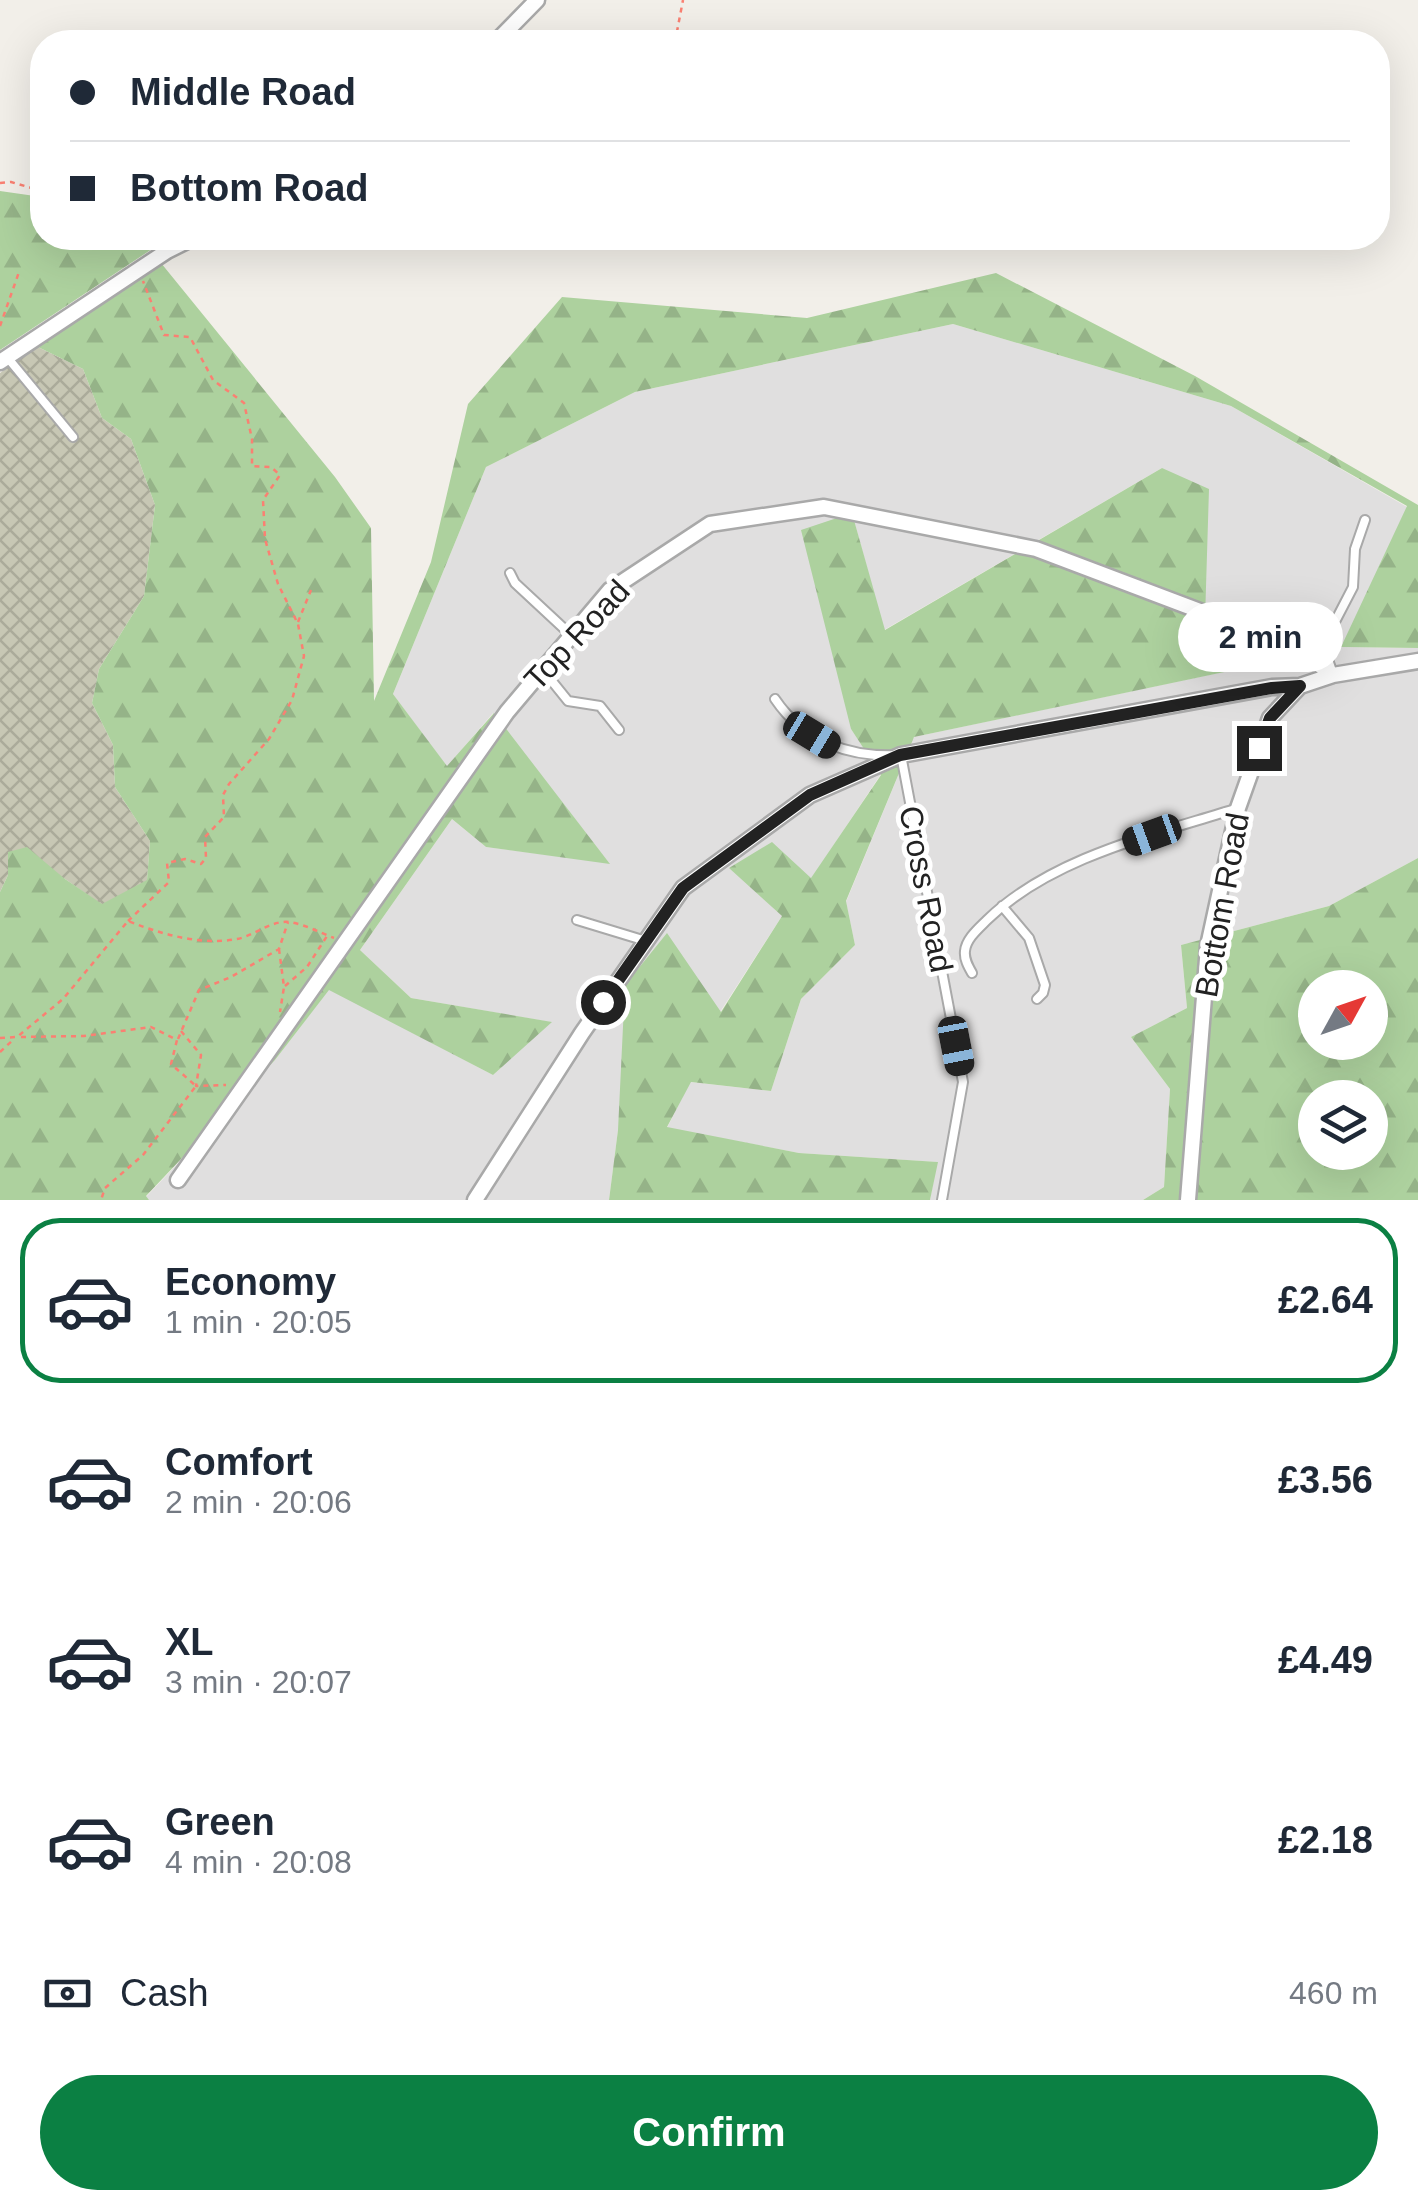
<!DOCTYPE html>
<html lang="en">
<head>
<meta charset="utf-8">
<style>
	:root { --surface:#fff; --page:#f6f6f7; --text:#1f2937; --muted:#747a83; --line:#e0e1e3; --accent:#0b8043 }
	body { margin:0; font-family:Helvetica,sans-serif; background:var(--page); color:var(--text); height:100vh; display:flex; flex-direction:column; font-size:38px; white-space:nowrap }
	* { box-sizing:border-box; margin:0 }
	p { font-size:32px; color:var(--muted) }
	.icon { flex:none; width:55px; height:55px; fill:none; stroke:currentColor; stroke-width:2; stroke-linecap:round; stroke-linejoin:round }
	.map { position:relative; height:1200px; overflow:hidden }
	.side { display:flex; flex-direction:column; background:var(--surface); flex:1 }
	.side>* { flex:none }
	.hud { position:absolute; left:30px; top:30px; width:1360px; height:220px; border-radius:40px; box-shadow:0 10px 40px #0002; display:grid; align-content:center; height:220px; padding:0 40px; background:var(--surface) }
	.needle { width:65px; rotate:50deg }
	.buttons { position:absolute; left:1298px; top:970px; display:grid; gap:20px }
	.buttons a { display:grid; place-items:center; width:90px; height:90px; border-radius:50%; background:var(--surface); box-shadow:0 10px 40px #0002; font-size:50px }
	.end { position:absolute; width:45px; height:45px; margin:-22px; border:12px solid #222; background:#fff; box-shadow:0 0 0 5px #fff }
	.from { border-radius:50% }
	.bubble { position:absolute; height:70px; border-radius:35px; background:var(--surface); box-shadow:0 10px 40px #0002; font-size:32px; font-weight:700; line-height:70px; text-align:center }
	.car { position:absolute; width:30px; height:60px; margin:-30px -15px; border-radius:12px; box-shadow:0 0 8px 2px #0007; background:linear-gradient(#222 24%,#8ab4d8 0 40%,#222 0 76%,#8ab4d8 0 86%,#222 0) }
	.hud b { display:flex; align-items:center; gap:35px; height:95px; font-size:38px }
	.hud b+b { border-top:2px solid var(--line) }
	.hud i { width:25px; height:25px; background:var(--text) }
	ul { padding:18px 0 0; list-style:none }
	li { display:flex; align-items:center; gap:30px; height:165px; margin:0 20px 15px; padding:0 20px; border:5px solid transparent; border-radius:40px }
	li div { flex:1 }
	li b { display:block; font-size:38px }
	li em { font-style:normal; font-weight:700 }
	li.current { border-color:var(--accent) }
	li>.icon { width:90px; height:90px; stroke-width:1.5 }
	.pay { display:flex; align-items:center; gap:25px; height:110px; padding:0 40px; font-size:38px }
	.pay p { margin-inline-start:auto }
	.primary-button { display:flex; gap:20px; margin-top:auto; padding:20px 40px }
	.primary-button a { flex:1; height:115px; border-radius:60px; background:var(--accent); color:#fff; font-size:40px; font-weight:700; line-height:115px; text-align:center }
	.map>svg:first-child { display:block }
	.residential { fill:#e0dfdf }
	.construction { fill:url(#construction-cross-hatch) }
	.forest { fill:url(#forest-firs); fill-rule:evenodd }
	.lines { fill:none; stroke-linecap:round; stroke-linejoin:round }
	.lane-casing { stroke:#a9a9a9; stroke-width:12 }
	.street-casing { stroke:#a9a9a9; stroke-width:19 }
	.path { stroke:#fa8072; stroke-width:2.5; stroke-dasharray:5 5; stroke-linecap:butt }
	.lane { stroke:#fff; stroke-width:8 }
	.street { stroke:#fff; stroke-width:14 }
	.route { stroke:#222; stroke-width:12 }
	.labels { text-anchor:middle; stroke-width:10; stroke-linejoin:round; paint-order:stroke }
	.street-label { font-size:32px; fill:#222; stroke:#fff }
</style>
</head>
<body>
<div class="map">
<svg width="1418" height="1200" viewBox="0 0 1418 1200">
	<defs>
		<pattern id="construction-cross-hatch" width="8" height="8" patternUnits="userSpaceOnUse" patternTransform="scale(2.5)"><rect width="8" height="8" fill="#c7c7b4"/><path d="M0 0l8 8M0 8l8-8" fill="none" stroke="#abab9a"/></pattern>
		<pattern id="forest-firs" width="22" height="20" patternUnits="userSpaceOnUse" patternTransform="scale(2.5)"><rect width="22" height="20" fill="#add19e"/><path d="M5 1l3.5 6h-7zM16 11l3.5 6h-7z" fill="#95b388"/></pattern>
	</defs>
	<rect width="100%" height="100%" fill="#f2efe9"/>
	<path class="residential" d="M953,324L1231,406L1407,507L1342,647L1418,648V858L1329,906L1181,945L1187,1008L1131,1037L1170,1089L1164,1187L1143,1200H930L937,1162L799,1153L667,1128L690,1082L771,1091L801,999L855,945L846,902L914,737L1294,657L1205,620L1162,468L884,630L852,513L851,729L881,774L811,879L729,867L782,916L720,1012L618,1130L609,1200H149L146,1197L275,1060L329,989L493,1075L550,1022L411,998L360,950L452,819L486,847L609,863L493,713L447,767L393,694L486,467L635,392Z"/>
	<path class="construction" d="M38,347L83,369L102,418L131,439L155,505L144,596L99,669L92,703L113,745L115,787L150,841L147,881L102,905L65,879L8,852V875L0,892V373Z"/>
	<path class="forest" d="M0,191L42,197V238H144L152,249L0,350Z
		M161,263L335,477L371,528L374,701L431,562L468,404L562,297L807,318L996,273L1195,376L1418,505V648L1341,647L1407,506L1231,406L953,324L635,392L486,467L393,694L447,766L494,713L610,864L486,847L452,819L360,950L411,998L552,1022L493,1075L329,990L275,1060L146,1196L149,1200H0V892L8,875V852L27,847L65,879L102,904L147,880L150,841L115,787L113,745L92,703L99,669L144,596L155,505L131,439L102,418L83,369L38,347Z
		M1162,468L1209,489L1205,620L1296,657L914,737L846,901L855,945L801,999L771,1091L691,1082L667,1127L799,1153L938,1162L930,1200H609L618,1130L625,985L667,933L721,1012L782,916L729,868L772,842L811,878L881,775L851,729L801,530L852,513L885,630Z
		M1418,858V1200H1143L1164,1187L1170,1089L1131,1037L1187,1008L1181,945L1329,906ZM1315,988H1370V1042H1315ZM1315,1098H1370V1152H1315Z"/>
	<g class="lines">
		<defs>
			<path id="lane" d="M7,357L73,437
				M510,573L515,583L572,636
				M543,670L568,701L600,706L619,730
				M1332,671L1325,651L1326,639L1353,587L1355,549L1365,520
				M775,699C804,742 850,758 901,755L963,1082L942,1200
				M1002,906L1029,938L1045,985L1043,993L1037,999
				M577,920L646,941
				M972,973C968,966 964,959 965,951C966,939 978,929 987,920C1052,857 1153,835 1238,808"/>
			<path id="street" d="M496,42L537,0
				M0,362L167,251L193,238
				M178,1180L507,712L610,590L710,524L824,507L1036,549L1295,647L1333,675
				M475,1200L582,1033L683,888L810,795L901,755L1272,687L1300,686L1333,675L1418,661
				M1188,1200L1208,946L1238,808L1270,718L1300,686"/>
		</defs>
		<use href="#lane" class="lane-casing"/>
		<use href="#street" class="street-casing"/>
		<path class="path" d="M675,42L683,0
			M0,183L11,182L42,191
			M0,326L19,272
			M298,622L311,590
			M128,921L169,882L167,863L185,859L201,864L206,858L205,837L224,817L223,795L229,784L269,739L292,700L304,656L298,624L278,584L265,539L263,500L280,475L271,467L252,466V439L244,403L213,380L190,337L164,335L143,281
			M279,949L284,987L280,1012
			M285,986L307,967L327,936
			M181,1031L201,1055L196,1086L226,1085
			M21,1037L84,1036L151,1027L177,1040L171,1064L196,1086L143,1155L105,1188L101,1200
			M0,1038L17,1037L63,999L128,921C161,934 201,946 237,939C254,936 271,920 289,922C304,924 321,933 334,938
			M178,1039L199,990L231,977L279,949L288,922
			M0,1052L14,1039"/>
		<use href="#lane" class="lane"/>
		<use href="#street" class="street"/>
	</g>
	<g class="lines">
		<path class="route" d="M603,1002L683,888L810,795L900,755L1272,688L1300,686L1270,718L1259,748"/>
	</g>
	<g class="labels">
		<g class="street-label">
			<text transform="translate(577 635) rotate(-47)" y="11">Top Road</text>
			<text transform="translate(926 889) rotate(79)" y="11">Cross Road</text>
			<text transform="translate(1222 905) rotate(-80)" y="11">Bottom Road</text>
		</g>
	</g>
</svg>
<div class="buttons">
<a><svg class="needle" viewBox="-14 -14 28 28"><path d="M0-13l5 13h-10z" fill="#e53935"/><path d="M0 13l5-13h-10z" fill="#747a83"/></svg></a>
<a><svg class="icon" aria-label="layers" viewBox="0 0 24 24"><path d="M12 4l9 5-9 5-9-5zM3 14l9 5 9-5"/></svg></a>
</div>
<i class="end from" style="left:603px;top:1002px"></i>
<i class="end" style="left:1259px;top:748px"></i>
<div class="bubble" style="left:1178px;top:602px;width:165px">2 min</div>
<i class="car" style="left:812px;top:735px;rotate:121deg"></i>
<i class="car" style="left:1152px;top:835px;rotate:250deg"></i>
<i class="car" style="left:956px;top:1046px;rotate:169deg"></i>
<div class="hud">
<b><i class="from"></i>Middle Road</b>
<b><i></i>Bottom Road</b>
</div>
</div>
<section class="side">
<ul>
<li class="current"><svg class="icon" aria-label="car" viewBox="0 0 24 24"><path d="M5 17H2v-5l4-1 3-4h7l3 4 3 1v5h-3M9 17h6M6 11h13"/><circle cx="7" cy="17" r="2"/><circle cx="17" cy="17" r="2"/></svg><div><b>Economy</b><p>1 min · 20:05</p></div><em>£2.64</em></li>
<li><svg class="icon" aria-label="car" viewBox="0 0 24 24"><path d="M5 17H2v-5l4-1 3-4h7l3 4 3 1v5h-3M9 17h6M6 11h13"/><circle cx="7" cy="17" r="2"/><circle cx="17" cy="17" r="2"/></svg><div><b>Comfort</b><p>2 min · 20:06</p></div><em>£3.56</em></li>
<li><svg class="icon" aria-label="car" viewBox="0 0 24 24"><path d="M5 17H2v-5l4-1 3-4h7l3 4 3 1v5h-3M9 17h6M6 11h13"/><circle cx="7" cy="17" r="2"/><circle cx="17" cy="17" r="2"/></svg><div><b>XL</b><p>3 min · 20:07</p></div><em>£4.49</em></li>
<li><svg class="icon" aria-label="car" viewBox="0 0 24 24"><path d="M5 17H2v-5l4-1 3-4h7l3 4 3 1v5h-3M9 17h6M6 11h13"/><circle cx="7" cy="17" r="2"/><circle cx="17" cy="17" r="2"/></svg><div><b>Green</b><p>4 min · 20:08</p></div><em>£2.18</em></li>
</ul>
<div class="pay"><svg class="icon" aria-label="cash" viewBox="0 0 24 24"><path d="M3 7h18v10H3z"/><circle cx="12" cy="12" r="2"/></svg>Cash<p>460 m</p></div>
<div class="primary-button"><a>Confirm</a></div>
</section>
</body>
</html>
